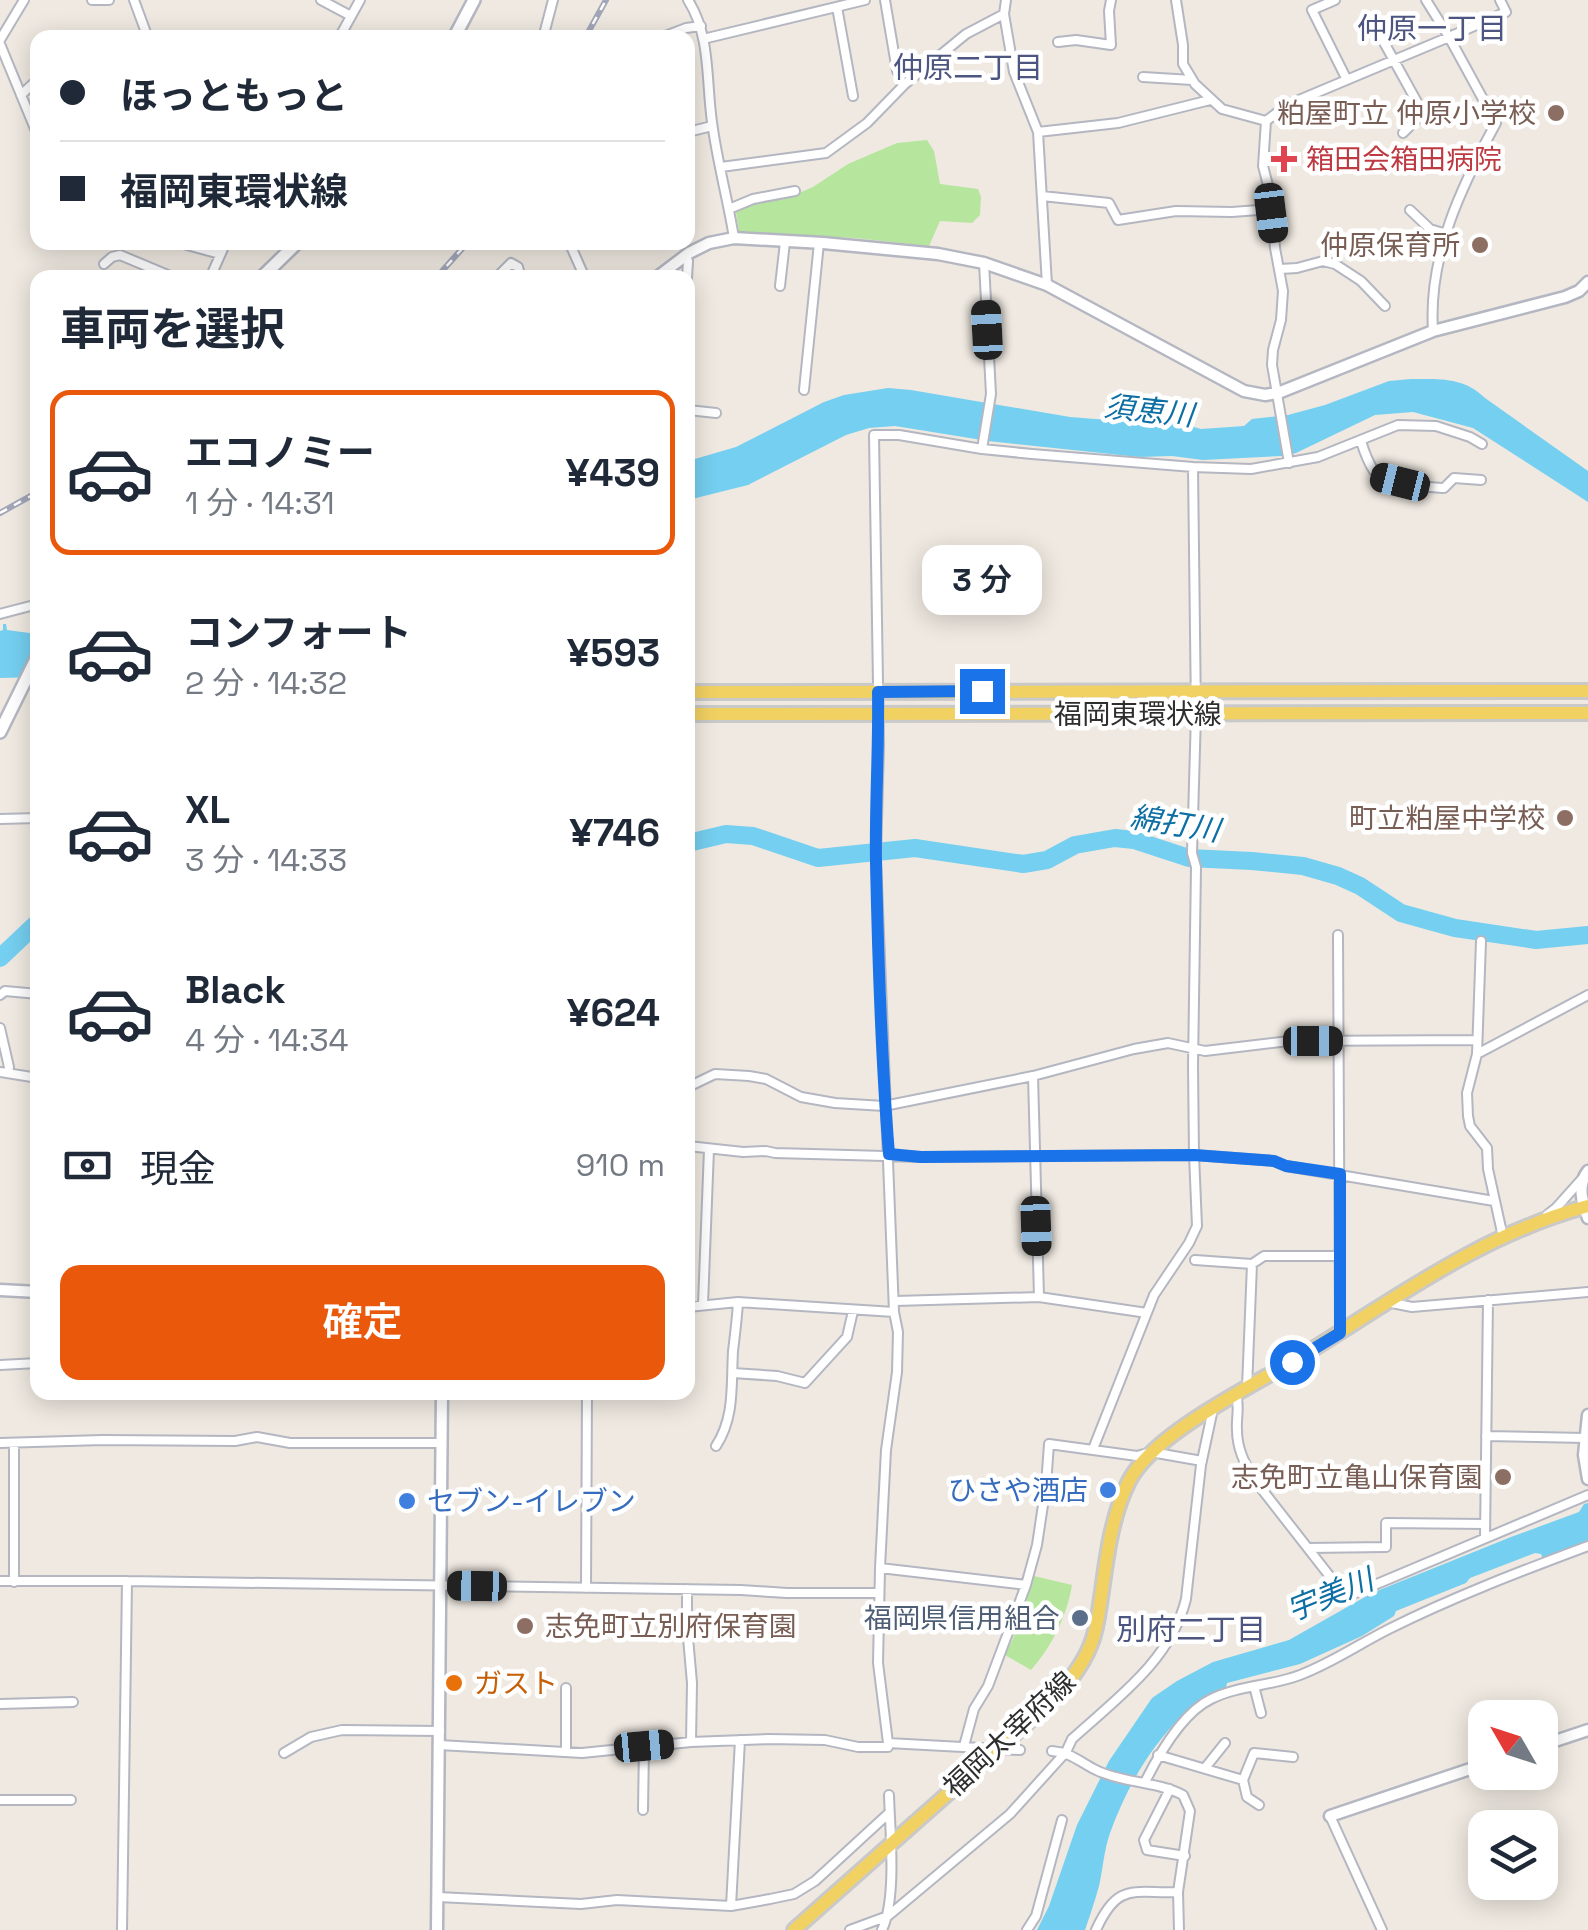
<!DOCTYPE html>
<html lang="ja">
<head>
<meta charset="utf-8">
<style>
	:root { --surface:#fff; --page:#f6f6f7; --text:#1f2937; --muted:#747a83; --line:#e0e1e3; --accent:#ea580c }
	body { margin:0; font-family:"Space Grotesk","Noto Sans JP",sans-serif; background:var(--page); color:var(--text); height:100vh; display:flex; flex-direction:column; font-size:38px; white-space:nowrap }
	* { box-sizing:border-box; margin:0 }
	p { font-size:32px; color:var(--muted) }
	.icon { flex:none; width:55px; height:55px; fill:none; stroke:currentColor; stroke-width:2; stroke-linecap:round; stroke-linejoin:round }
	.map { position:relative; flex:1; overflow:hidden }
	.drawer { position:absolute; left:30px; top:270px; width:665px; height:1130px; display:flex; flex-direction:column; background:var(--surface); border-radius:20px; box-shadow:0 5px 25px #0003 }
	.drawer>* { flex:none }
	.top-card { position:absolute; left:30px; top:30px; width:665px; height:220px; border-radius:20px; box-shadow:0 5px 25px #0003; display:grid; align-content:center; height:220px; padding:0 30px; background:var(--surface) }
	.needle { width:65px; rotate:309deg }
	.buttons { position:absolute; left:1468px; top:1700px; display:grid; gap:20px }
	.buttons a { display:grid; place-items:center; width:90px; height:90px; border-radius:20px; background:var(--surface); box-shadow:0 5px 25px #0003; font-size:50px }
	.end { position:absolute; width:45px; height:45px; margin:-22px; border:12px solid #1a73e8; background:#fff; box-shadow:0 0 0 5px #fff }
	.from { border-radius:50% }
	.bubble { position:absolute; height:70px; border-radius:20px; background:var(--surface); box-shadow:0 5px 25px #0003; font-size:32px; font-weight:600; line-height:70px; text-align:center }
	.car { position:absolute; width:30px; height:60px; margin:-30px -15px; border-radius:12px; box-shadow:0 0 8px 2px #0007; background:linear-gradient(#222 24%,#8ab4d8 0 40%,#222 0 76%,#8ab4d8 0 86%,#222 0) }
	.top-card b { display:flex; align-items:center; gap:35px; height:95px; font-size:38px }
	.top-card b+b { border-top:2px solid var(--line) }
	.top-card i { width:25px; height:25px; background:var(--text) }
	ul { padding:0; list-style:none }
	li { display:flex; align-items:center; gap:30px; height:165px; margin:0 20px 15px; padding:0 10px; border:5px solid transparent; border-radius:20px }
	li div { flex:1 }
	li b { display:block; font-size:38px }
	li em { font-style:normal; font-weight:600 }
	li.active { border-color:var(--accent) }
	li>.icon { width:90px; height:90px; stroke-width:1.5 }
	h2 { padding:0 30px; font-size:45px; line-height:120px }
	.pay { display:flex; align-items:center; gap:25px; height:110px; padding:0 30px; font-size:38px }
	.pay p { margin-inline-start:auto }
	.action { display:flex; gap:20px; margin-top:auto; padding:20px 30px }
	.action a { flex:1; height:115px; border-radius:20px; background:var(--accent); color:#fff; font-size:40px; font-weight:600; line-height:115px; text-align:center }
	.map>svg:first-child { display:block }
	.green { fill:#b6e59e }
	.water { fill:#75cff0 }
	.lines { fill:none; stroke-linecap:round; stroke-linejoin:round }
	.river { stroke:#75cff0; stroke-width:18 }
	.minor-casing { stroke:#b4b7c1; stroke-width:12 }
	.tertiary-casing { stroke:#b4b7c1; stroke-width:15 }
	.secondary-casing { stroke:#b4b7c1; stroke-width:16 }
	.primary-casing { stroke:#c9c9c9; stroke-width:18 }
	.minor { stroke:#fff; stroke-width:8 }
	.tertiary { stroke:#fff; stroke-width:10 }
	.secondary { stroke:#fff; stroke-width:11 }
	.primary { stroke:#f2d163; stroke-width:12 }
	.rail-casing { stroke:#a3a6b8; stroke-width:6 }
	.rail { stroke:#fff; stroke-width:2.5; stroke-dasharray:8; stroke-linecap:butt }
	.route { stroke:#1a73e8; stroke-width:12 }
	.education-dot { fill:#8d6e63; stroke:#fff; stroke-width:4 }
	.health-dot { fill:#e0444e; stroke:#fff; stroke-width:4 }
	.shop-dot { fill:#3f7fe0; stroke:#fff; stroke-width:4 }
	.service-dot { fill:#5c6f8a; stroke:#fff; stroke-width:4 }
	.food-dot { fill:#e8710a; stroke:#fff; stroke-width:4 }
	.labels { text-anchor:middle; stroke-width:9; stroke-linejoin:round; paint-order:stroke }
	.education-label { font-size:28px; fill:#785e54; stroke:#fff; text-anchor:end }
	.health-label { font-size:28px; fill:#be3a42; stroke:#fff; text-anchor:start }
	.street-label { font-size:28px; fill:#2e2e2e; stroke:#fff }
	.shop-label { font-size:28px; fill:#366cbe; stroke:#fff; text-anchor:end }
	.service-label { font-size:28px; fill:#4e5e75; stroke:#fff; text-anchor:end }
	.food-label { font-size:28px; fill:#c56008; stroke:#fff; text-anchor:start }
	.neighbourhood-label { font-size:30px; fill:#4d5680; stroke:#fff }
	.water-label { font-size:30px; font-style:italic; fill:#0d6fa3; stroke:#fff }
</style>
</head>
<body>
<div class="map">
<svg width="1588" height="1930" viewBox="0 0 1588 1930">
	<rect width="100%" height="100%" fill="#efe9e1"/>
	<path class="green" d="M927,140L934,151L940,184L978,189L981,197L980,215L972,223L940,221L929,246L855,238L739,232L736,212L760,202L785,199L813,187L848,164L897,143Z
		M1034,1576L1072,1585C1067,1616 1052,1646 1031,1670L1005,1655L1018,1628Z"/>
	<path class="water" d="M1411,379C1440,379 1464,377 1485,398L1588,471V502L1473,428L1413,412L1375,415L1296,453L1282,456L1203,460L1172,456L1139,457L988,441L895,426L869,428L846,435L748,485L688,500V461L736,447L824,402L844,395L888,388L911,390L1070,417L1133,422L1172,421L1201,429L1244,426L1252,419L1288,415L1325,405L1389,381Z
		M3,624H6L7,630L37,634V677L0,678V631L3,630Z
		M1588,1503V1540L1543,1559L1541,1554L1535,1553L1470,1578L1466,1583L1396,1611L1394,1616L1362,1636L1300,1664L1227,1683L1226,1688C1206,1692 1196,1702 1182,1716C1149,1748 1126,1789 1110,1833C1104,1850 1103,1868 1099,1886C1095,1901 1090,1915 1085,1930H1037L1049,1906L1077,1825L1109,1761L1152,1698L1177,1681L1213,1662L1289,1640L1372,1593L1511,1537L1579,1512L1584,1504Z"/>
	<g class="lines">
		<path class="river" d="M688,843L726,834L753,836L818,858L915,848L1023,864L1047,860L1075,845L1115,838L1134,840L1189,858L1252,861L1303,866L1338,876L1360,886L1401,913L1455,928L1536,940L1588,935
			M0,958L38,922"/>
		<defs>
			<path id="minor" d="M92,0H109
				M134,0L148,38
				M321,0L351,16
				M688,0C711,36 706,81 712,122C717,161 728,200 734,238
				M885,0L897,71
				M1006,0L1004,14L1014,72L1038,132L1047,285
				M1176,0L1183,45V64L1195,84L1222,109L1266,121
				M1335,0L1312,10L1347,80
				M1426,0L1449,37L1506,12L1500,0
				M837,7L853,96
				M1381,37L1423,113L1403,133
				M236,38L240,36
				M339,38L360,0
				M543,38L553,0
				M660,38L686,28L701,26
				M703,39L865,0
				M0,40L24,0
				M1058,42L1076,40L1111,45L1109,11L1111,0
				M0,44L38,136
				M1143,77L1192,80
				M21,95L38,79
				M688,132L712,126
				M1038,132L1118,123L1210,100
				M721,167L826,153L867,123L905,84L966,34L1004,14
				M1042,196L1109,203L1118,220L1176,211L1232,212L1271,209
				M729,209L753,199L795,191
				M1410,210L1430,229L1446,234
				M176,242L220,254
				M569,242L585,278
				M686,255L688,261L687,278
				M104,264L112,257L120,255L175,278
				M1280,269L1297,268L1323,261L1335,264L1361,281L1385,306
				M210,278L226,242
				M496,278L511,263L518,267L521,278
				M780,286L785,242
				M804,390L819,243
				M688,410L716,413
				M1361,441C1364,451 1368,462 1374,471C1384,485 1427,487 1444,488L1454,478L1481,480
				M982,449L991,394L984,263
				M1289,463L1272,365L1273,350L1281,320L1283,291L1275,248L1271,197L1263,166L1266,121L1287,105L1449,37L1496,123C1461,187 1428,256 1433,331
				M0,614L38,604
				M0,819L38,818
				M1338,935L1340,1333
				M1481,941L1477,1054L1467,1093L1468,1116L1470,1126L1487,1148L1488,1169L1503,1237
				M0,995L5,991L38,994
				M0,1028L9,1067L8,1073
				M1477,1054L1588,995
				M0,1072L38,1078
				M1033,1076L1039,1297
				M688,1087L715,1074L749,1076L766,1079L801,1097L835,1103L884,1106L1033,1076L1134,1049L1168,1043L1205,1051L1289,1041L1477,1040
				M688,1146L743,1152L766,1151L775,1153L921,1157L1194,1155L1274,1161L1286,1166L1494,1201
				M1547,1215L1556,1208L1582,1179
				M1195,1260L1252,1264L1264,1256H1339
				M895,1301L1039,1297L1147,1313
				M1387,1302L1412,1307L1588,1292
				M703,1304L709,1149
				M688,1307L738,1302L894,1312
				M0,1365L38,1363
				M733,1373L777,1376L805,1383L847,1337L853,1311
				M1247,1388L1252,1264
				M1236,1395C1240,1407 1236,1417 1237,1430C1237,1448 1244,1462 1253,1478L1346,1597L1588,1495
				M1486,1436L1586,1438
				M0,1443L103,1440L235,1441L257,1437L290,1443H441
				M716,1446C735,1417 731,1385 733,1351C735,1335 737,1319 738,1302
				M1093,1449L1154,1295L1189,1243L1197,1226L1194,1155L1193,1066L1196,867L1192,853L1196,714L1193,467
				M1485,1538L1488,1300
				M1308,1548L1386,1547V1523L1485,1524
				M880,1568L1026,1585
				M0,1581H127L741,1590L787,1593H879
				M14,1582V1443
				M586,1588L587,1392
				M687,1589V1626L692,1683L691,1742
				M1254,1686L1261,1713
				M0,1704L73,1702
				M439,1745L582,1753L691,1742L769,1739L825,1740L858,1747H888V1743
				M964,1746L974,1709L988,1686L1026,1585L1037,1545L1046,1485L1049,1444L1137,1456L1151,1452L1202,1461
				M1020,1750L888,1743L878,1663L880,1568L886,1450L897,1372L898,1332L894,1312L876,858L879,745L874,435H899L982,449L1032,454L1193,467L1251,469L1318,457L1398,425L1436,426L1470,437L1482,444
				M1052,1751C1070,1752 1080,1762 1096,1770C1122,1783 1156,1781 1183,1795L1190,1811L1178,1892L1179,1930
				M566,1752V1688
				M284,1753L311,1737L342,1730L440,1731
				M1158,1755L1243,1780L1254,1753L1293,1757
				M1205,1768L1225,1743
				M1243,1780L1247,1797L1259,1805
				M1145,1782C1159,1754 1182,1713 1211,1699C1239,1685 1272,1686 1300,1675C1332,1663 1359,1644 1389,1629C1453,1597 1521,1571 1588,1546
				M1170,1789L1144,1840L1147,1850L1185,1856
				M0,1800H71
				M643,1810L644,1746
				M1330,1816L1382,1930
				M438,1897L581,1904L617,1900L731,1906L770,1899L794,1894L815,1881L889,1813
				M731,1906L740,1740
				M122,1930L127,1581
				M850,1930L888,1916L1010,1814L1066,1752L1072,1739C1116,1699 1171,1660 1186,1599L1201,1465L1213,1409
				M882,1930C897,1898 890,1831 889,1795
				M1027,1930L1036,1916L1062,1820
				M1096,1930C1118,1881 1134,1894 1178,1892"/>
			<path id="tertiary" d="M656,278L689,253L709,243L734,238L823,243L938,254L984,263L1047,285L1244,391L1265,395L1278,393L1433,331L1565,297L1579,291L1588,282
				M1588,1171C1577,1185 1582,1202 1588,1218
				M0,1290L38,1292
				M1588,1415L1584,1455L1588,1479
				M1540,1746L1588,1730
				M1330,1816L1485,1764
				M437,1930L442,1392"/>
			<path id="secondary" d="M454,38L474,0
				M261,278L298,242
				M0,732L38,655"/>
			<path id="primary" d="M688,692L1588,691
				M688,714L1588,713
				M794,1930L1042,1710C1062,1691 1081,1670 1091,1644C1098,1627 1099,1609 1102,1591C1107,1554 1112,1515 1129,1481C1155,1432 1251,1387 1300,1357C1392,1301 1481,1234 1588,1206"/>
		</defs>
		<use href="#minor" class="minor-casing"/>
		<use href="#tertiary" class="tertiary-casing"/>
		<use href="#secondary" class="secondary-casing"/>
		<use href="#primary" class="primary-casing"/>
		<use href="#minor" class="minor"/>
		<use href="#tertiary" class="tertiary"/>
		<use href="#secondary" class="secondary"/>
		<use href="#primary" class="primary"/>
		<defs>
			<path id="rail" d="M585,38L606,0
				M436,278L468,242
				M0,513L38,492"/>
		</defs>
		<use href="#rail" class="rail-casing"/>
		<use href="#rail" class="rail"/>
	</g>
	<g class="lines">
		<path class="route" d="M982,691L878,692C879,749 875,805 876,862C878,959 881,1057 889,1154L921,1157L1194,1155L1274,1161L1286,1166L1340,1174V1333L1292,1362"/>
	</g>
	<g class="education-dot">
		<circle cx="1556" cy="113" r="10"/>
		<circle cx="1480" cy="245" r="10"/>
		<circle cx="1565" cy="818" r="10"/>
		<circle cx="1503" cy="1477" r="10"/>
		<circle cx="525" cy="1626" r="10"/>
	</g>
	<path class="health-dot" d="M1279 144h10v10h10v10h-10v10h-10v-10h-10v-10h10z"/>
	<g class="shop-dot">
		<circle cx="1108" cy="1490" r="10"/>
		<circle cx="407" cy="1501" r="10"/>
	</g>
	<circle class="service-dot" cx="1080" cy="1618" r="10"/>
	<circle class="food-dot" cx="454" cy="1683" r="10"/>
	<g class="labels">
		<g class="education-label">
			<text x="1536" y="123">粕屋町立 仲原小学校</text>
			<text x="1460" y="255">仲原保育所</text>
			<text x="1545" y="828">町立粕屋中学校</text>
			<text x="1483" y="1487">志免町立亀山保育園</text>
			<text x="545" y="1636" text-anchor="start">志免町立別府保育園</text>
		</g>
		<g class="health-label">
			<text x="1306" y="169">箱田会箱田病院</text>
		</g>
		<g class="street-label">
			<text x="1138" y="724">福岡東環状線</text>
			<text transform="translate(1009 1734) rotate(-43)" y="10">福岡太宰府線</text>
		</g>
		<g class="shop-label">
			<text x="1088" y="1500">ひさや酒店</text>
			<text x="427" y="1511" text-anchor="start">セブン-イレブン</text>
		</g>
		<g class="service-label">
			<text x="1060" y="1628">福岡県信用組合</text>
		</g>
		<g class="food-label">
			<text x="474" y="1693">ガスト</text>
		</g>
		<g class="neighbourhood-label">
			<text x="1432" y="39">仲原一丁目</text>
			<text x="968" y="78">仲原二丁目</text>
			<text x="1191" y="1640">別府二丁目</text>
		</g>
		<g class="water-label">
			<text transform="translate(1149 411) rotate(6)" y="10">須恵川</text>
			<text transform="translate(1175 824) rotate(9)" y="10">綿打川</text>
			<text transform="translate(1330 1595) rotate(-22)" y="10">宇美川</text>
		</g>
	</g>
</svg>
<div class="buttons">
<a><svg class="needle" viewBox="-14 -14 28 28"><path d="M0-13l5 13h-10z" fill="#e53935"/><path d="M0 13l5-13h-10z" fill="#747a83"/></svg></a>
<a><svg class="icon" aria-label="layers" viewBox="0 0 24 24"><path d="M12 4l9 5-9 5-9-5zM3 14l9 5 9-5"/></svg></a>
</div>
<i class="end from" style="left:1292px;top:1362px"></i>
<i class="end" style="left:982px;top:691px"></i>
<div class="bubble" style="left:922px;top:545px;width:120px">3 分</div>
<i class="car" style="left:1271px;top:213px;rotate:173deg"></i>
<i class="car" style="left:987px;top:330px;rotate:357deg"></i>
<i class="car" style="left:1400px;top:482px;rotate:284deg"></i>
<i class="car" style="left:1313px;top:1041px;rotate:90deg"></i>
<i class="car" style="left:1036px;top:1226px;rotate:178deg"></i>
<i class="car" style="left:477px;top:1586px;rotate:271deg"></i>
<i class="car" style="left:644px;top:1746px;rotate:85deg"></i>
<div class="top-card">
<b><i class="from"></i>ほっともっと</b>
<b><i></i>福岡東環状線</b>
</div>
<section class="drawer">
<h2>車両を選択</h2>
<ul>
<li class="active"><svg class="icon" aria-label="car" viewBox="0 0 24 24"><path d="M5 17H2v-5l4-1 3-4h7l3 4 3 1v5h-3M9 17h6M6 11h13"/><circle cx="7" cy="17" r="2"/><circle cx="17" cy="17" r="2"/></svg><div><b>エコノミー</b><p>1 分 · 14:31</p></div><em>¥439</em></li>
<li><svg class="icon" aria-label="car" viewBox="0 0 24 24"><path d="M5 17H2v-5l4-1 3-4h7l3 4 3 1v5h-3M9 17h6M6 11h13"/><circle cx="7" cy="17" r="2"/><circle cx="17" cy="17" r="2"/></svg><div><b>コンフォート</b><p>2 分 · 14:32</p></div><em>¥593</em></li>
<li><svg class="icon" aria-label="car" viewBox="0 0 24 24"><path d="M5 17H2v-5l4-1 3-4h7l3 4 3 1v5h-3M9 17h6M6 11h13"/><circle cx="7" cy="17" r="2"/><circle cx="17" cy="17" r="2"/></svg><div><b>XL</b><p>3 分 · 14:33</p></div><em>¥746</em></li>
<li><svg class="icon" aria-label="car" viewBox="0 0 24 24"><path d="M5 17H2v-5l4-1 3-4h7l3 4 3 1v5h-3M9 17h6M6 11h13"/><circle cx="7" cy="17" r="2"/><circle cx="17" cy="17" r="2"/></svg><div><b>Black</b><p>4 分 · 14:34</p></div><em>¥624</em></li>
</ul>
<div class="pay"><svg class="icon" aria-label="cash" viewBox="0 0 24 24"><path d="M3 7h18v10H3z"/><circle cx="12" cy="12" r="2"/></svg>現金<p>910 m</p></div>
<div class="action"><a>確定</a></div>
</section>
</div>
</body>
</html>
